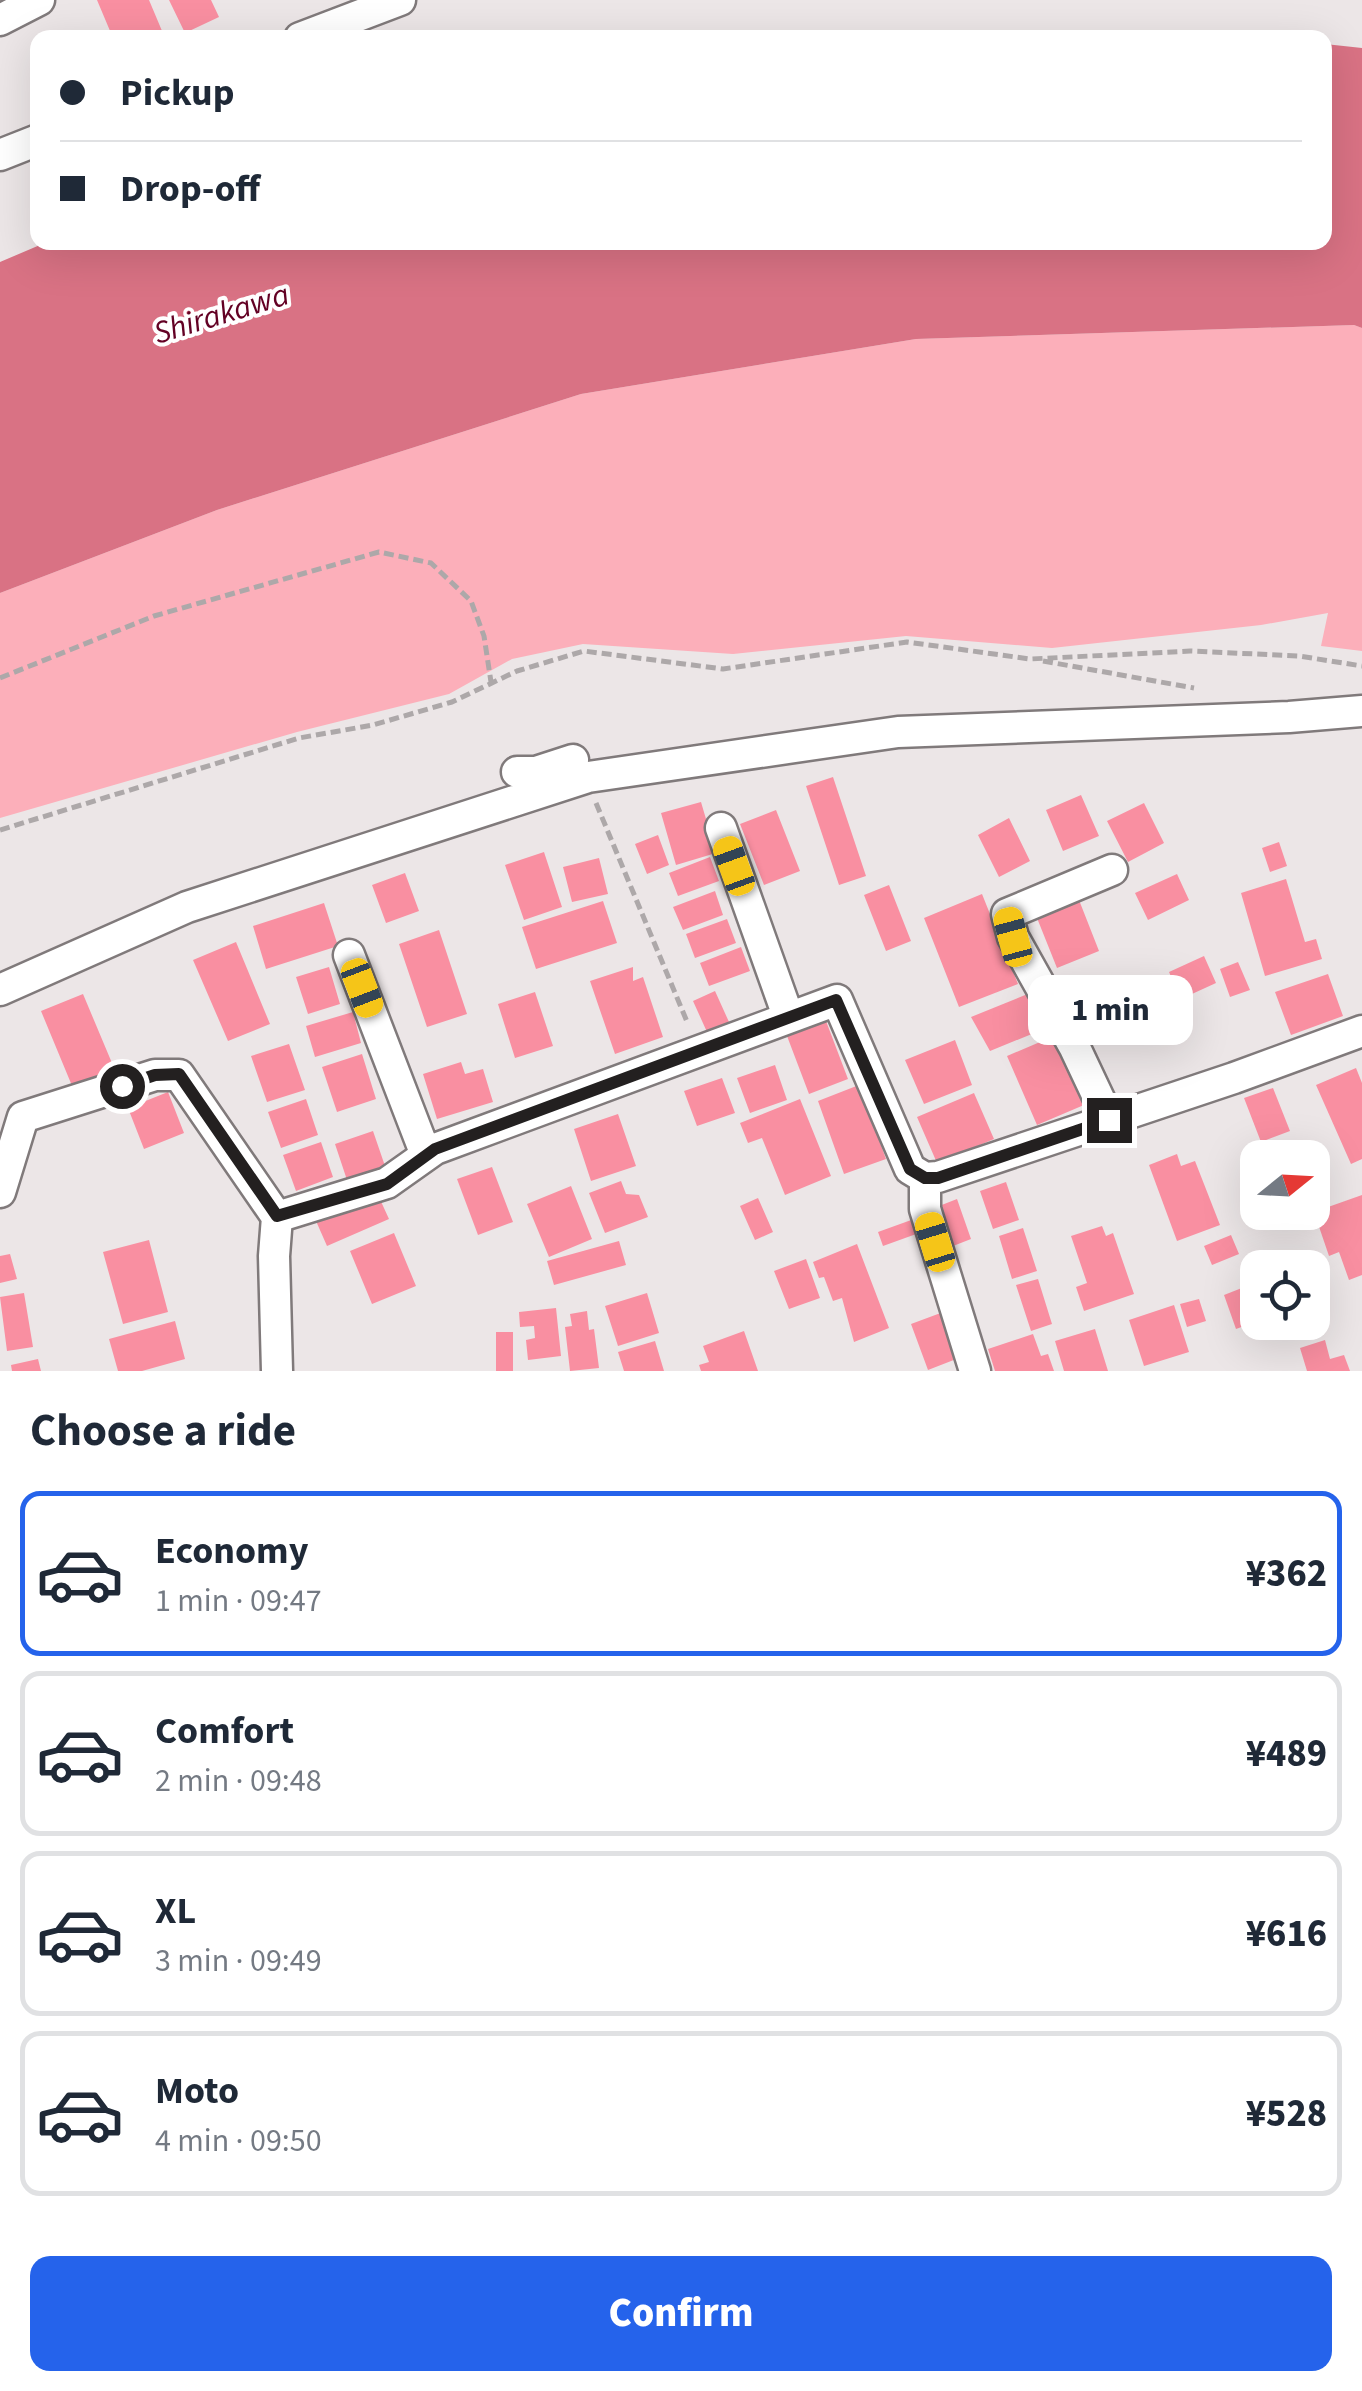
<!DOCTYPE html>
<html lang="en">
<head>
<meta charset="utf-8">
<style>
	:root { --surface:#fff; --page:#f2f2f3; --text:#1f2937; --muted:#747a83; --line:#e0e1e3; --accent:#2563eb }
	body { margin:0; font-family:"Source Sans 3",sans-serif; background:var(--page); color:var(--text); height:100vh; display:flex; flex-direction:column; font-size:38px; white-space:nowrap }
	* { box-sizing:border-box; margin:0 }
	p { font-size:32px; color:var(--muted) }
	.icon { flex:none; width:55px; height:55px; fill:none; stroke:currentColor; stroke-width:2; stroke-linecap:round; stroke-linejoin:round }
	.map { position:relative; height:1371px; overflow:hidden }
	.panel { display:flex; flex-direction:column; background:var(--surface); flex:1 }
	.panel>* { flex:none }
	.hud { position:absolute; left:30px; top:30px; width:1302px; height:220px; border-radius:20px; box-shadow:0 10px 40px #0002; display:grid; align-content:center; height:220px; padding:0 30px; background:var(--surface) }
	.needle { width:65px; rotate:72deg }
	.buttons { position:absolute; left:1240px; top:1140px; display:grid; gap:20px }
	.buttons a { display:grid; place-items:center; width:90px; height:90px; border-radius:20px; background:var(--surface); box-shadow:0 10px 40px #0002; font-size:50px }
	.end { position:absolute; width:45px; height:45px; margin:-22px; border:12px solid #232020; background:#fff; box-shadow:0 0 0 5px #fff }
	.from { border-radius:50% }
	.bubble { position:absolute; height:70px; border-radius:20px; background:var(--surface); box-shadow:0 10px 40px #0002; font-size:32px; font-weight:800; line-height:70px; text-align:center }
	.car { position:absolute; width:30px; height:60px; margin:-30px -15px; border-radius:12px; box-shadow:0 0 8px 2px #0007; background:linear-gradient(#f5c518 24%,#345 0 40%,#f5c518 0 76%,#345 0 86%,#f5c518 0) }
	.hud b { display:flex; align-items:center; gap:35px; height:95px; font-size:38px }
	.hud b+b { border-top:2px solid var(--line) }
	.hud i { width:25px; height:25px; background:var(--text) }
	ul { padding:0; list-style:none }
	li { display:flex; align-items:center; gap:30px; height:165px; margin:0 20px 15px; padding:0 10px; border:5px solid var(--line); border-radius:20px }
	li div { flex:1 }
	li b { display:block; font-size:38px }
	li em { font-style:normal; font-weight:800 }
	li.active { border-color:var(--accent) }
	li>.icon { width:90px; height:90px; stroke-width:1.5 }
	h2 { padding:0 30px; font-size:45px; line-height:120px }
	.cta { display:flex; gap:20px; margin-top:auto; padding:20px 30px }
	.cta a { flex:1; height:115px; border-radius:20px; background:var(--accent); color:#fff; font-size:40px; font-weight:800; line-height:115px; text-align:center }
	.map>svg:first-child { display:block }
	.green { fill:#fcafba }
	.water { fill:#d97284 }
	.building { fill:#f98fa1 }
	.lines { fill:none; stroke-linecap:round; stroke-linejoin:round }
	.minor-casing { stroke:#807a7b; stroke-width:35 }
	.path { stroke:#ada8a9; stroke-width:5; stroke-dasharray:10 5; stroke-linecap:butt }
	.minor { stroke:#fff; stroke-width:30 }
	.route { stroke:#232020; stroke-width:12 }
	.labels { text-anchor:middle; stroke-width:8; stroke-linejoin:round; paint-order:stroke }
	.water-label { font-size:32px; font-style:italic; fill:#630124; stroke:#fff }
</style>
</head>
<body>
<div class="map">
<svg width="1362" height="1371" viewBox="0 0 1362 1371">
	<rect width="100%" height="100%" fill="#ece6e7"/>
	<path class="green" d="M1354,325L1362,328V651L1321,646L1328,613L1261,625L1052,648L906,636L733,654L583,644L512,659L449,694L297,732L0,818V593L217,510L581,394L916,339Z"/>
	<path class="water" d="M1186,32L1244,37H913L951,33Z
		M1325,44L1362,48V328L1354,325L916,339L581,394L217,510L0,593V262L47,242H1325Z"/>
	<path class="building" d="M97,0H149L165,38H125L124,34L113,38Z
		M169,0H211L219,17L185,33Z
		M833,777L866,876L839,885L806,786Z
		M1081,795L1099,836L1063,851L1046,810Z
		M701,802L716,853L676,865L661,813Z
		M1144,803L1164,843L1128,862L1107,821Z
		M776,810L800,871L764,885L740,824Z
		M1009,818L1030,861L999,877L978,835Z
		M658,835L669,865L647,874L635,844Z
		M1279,842L1287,866L1270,872L1262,848Z
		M544,852L562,907L524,920L505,865Z
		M710,857L719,881L678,896L669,873Z
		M599,858L608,894L572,902L563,867Z
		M405,873L419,911L386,923L372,885Z
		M1177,874L1189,900L1148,920L1135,893Z
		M1286,879L1305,942L1316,939L1322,959L1265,976L1241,893Z
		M889,885L911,941L886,951L864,895Z
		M715,891L723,915L683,930L673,907Z
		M982,894L1018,984L959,1007L924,918Z
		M1079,900L1099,951L1057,968L1037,918Z
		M603,901L617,943L536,969L522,927Z
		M324,903L338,946L266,969L253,926Z
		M727,919L736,943L695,958L686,934Z
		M439,930L467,1014L427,1027L399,944Z
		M236,942L270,1024L228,1041L193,960Z
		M741,947L750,971L709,986L700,963Z
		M1204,956L1216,983L1181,999L1169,972Z
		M1238,962L1250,990L1230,997L1220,969Z
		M329,967L340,1004L308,1014L296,977Z
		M633,967V981L643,977L663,1037L615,1054L590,981Z
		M1328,974L1343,1016L1291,1035L1275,992Z
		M715,991L729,1022L707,1032L693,1001Z
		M535,992L553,1046L515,1058L498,1004Z
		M1030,993L1044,1029L990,1051L971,1017Z
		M83,994L117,1075L75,1093L41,1011Z
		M353,1012L361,1043L315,1057L306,1026Z
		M826,1021L848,1079L809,1094L787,1036Z
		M1054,1036L1084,1105L1037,1125L1007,1056Z
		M955,1040L972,1085L924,1104L905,1060Z
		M289,1044L305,1090L267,1102L251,1056Z
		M362,1054L376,1099L337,1112L322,1067Z
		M461,1062L465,1074L483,1069L493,1102L437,1119L423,1074Z
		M775,1065L787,1100L750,1113L737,1078Z
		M1356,1068L1362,1083V1159L1351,1164L1316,1085Z
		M722,1078L735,1113L697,1126L684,1091Z
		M859,1085L886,1159L844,1174L818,1101Z
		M1273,1088L1290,1131L1261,1142L1244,1098Z
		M168,1092L184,1133L144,1149L128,1108Z
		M974,1093L994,1139L937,1163L917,1117Z
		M306,1099L318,1135L281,1148L268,1112Z
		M800,1099L831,1176L785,1195L762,1138L748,1143L740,1123Z
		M618,1114L636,1166L591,1181L574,1129Z
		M373,1131L385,1166L347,1180L335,1144Z
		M321,1142L333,1177L296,1191L283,1155Z
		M1177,1154L1181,1166L1195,1161L1220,1225L1177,1241L1149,1165Z
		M492,1167L513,1222L478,1235L457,1179Z
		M621,1181L626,1194L639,1195L648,1217L605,1233L589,1193Z
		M1006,1182L1019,1220L993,1229L980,1191Z
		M571,1186L592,1239L549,1257L527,1204Z
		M378,1195L389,1219L327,1246L316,1221Z
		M1362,1195V1275L1349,1280L1339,1252L1329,1256L1314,1212Z
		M758,1198L773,1232L755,1240L740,1206Z
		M957,1199L971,1239L948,1248L934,1208Z
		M914,1219L919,1233L883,1246L878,1232Z
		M1102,1226L1106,1236L1113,1233L1134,1294L1084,1311L1076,1287L1087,1283L1071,1236Z
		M1023,1228L1037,1271L1012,1279L999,1236Z
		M394,1233L416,1286L372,1304L350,1251Z
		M1231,1235L1239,1254L1212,1265L1204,1246Z
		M149,1240L168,1312L123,1324L103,1252Z
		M619,1241L626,1265L554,1285L547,1261Z
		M857,1244L889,1328L854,1342L842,1298L833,1301L824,1277L819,1278L813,1262Z
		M10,1254L17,1279L0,1283V1256Z
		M806,1259L820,1298L789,1309L774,1271Z
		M1038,1279L1052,1324L1031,1331L1016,1285Z
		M1252,1284L1258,1299V1321L1236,1329L1224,1295Z
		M24,1293L33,1347L7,1351L0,1297Z
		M647,1293L659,1333L618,1346L605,1306Z
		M1199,1299L1206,1321L1187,1327L1180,1304Z
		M1174,1305L1189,1352L1144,1366L1129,1320Z
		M556,1308L561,1356L528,1360L526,1340L535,1338L534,1326L520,1327L519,1312Z
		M587,1311L589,1330L594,1329L599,1368L570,1371L565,1327L572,1326L570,1314Z
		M946,1311L964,1356L928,1370L911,1324Z
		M175,1321L185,1359L142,1371H118L109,1339Z
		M1095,1329L1108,1371H1064L1055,1341Z
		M744,1331L758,1371H701L699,1365L709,1362L703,1346Z
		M496,1332H513V1371H496Z
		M1033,1334L1041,1356L1048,1354L1054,1371H995L988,1349Z
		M1325,1340L1330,1359L1344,1355L1350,1371H1307L1300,1348Z
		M655,1341L664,1371H624L618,1352Z
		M38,1359L41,1371H12L11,1365Z"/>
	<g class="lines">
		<defs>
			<path id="minor" d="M0,20L39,0
				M300,38L400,0
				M0,155L38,140
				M517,772H536L573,760
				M721,828L788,1016
				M349,955L426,1155
				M0,990L187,907L588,777L898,732L1289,717L1362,711
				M1109,1120L1075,1048L1013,937L1007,914L1112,870
				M925,1178V1209L975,1371
				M0,1192L23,1117L155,1075H179L277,1217
				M277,1371L274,1256L277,1217L387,1183L435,1149L837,1000L910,1169L925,1178L938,1177L1234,1078L1362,1031"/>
		</defs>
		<use href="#minor" class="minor-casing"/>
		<path class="path" d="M1043,661L1194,688
			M0,678L154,616L379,552L431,563L471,601L484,636L491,682
			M596,803L688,1024
			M0,830L299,738L373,725L452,702L517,671L584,651L723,669L907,642L1030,659L1190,651L1299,656L1362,666"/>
		<use href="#minor" class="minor"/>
	</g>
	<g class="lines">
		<path class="route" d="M122,1086L155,1075L179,1074L277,1216L387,1184L435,1149L836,1000L910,1169L925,1178H938L1109,1120"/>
	</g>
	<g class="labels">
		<g class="water-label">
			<text transform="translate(221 313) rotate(-17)" y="11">Shirakawa</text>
		</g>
	</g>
</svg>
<div class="buttons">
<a><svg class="needle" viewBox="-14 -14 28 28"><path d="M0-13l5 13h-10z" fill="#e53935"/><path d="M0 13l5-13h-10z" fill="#747a83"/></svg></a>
<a><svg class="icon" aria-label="locate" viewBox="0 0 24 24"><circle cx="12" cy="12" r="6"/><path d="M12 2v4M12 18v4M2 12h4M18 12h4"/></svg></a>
</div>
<i class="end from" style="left:122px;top:1086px"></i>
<i class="end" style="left:1109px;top:1120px"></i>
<div class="bubble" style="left:1028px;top:975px;width:165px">1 min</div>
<i class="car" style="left:734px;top:866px;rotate:340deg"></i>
<i class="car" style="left:1013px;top:937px;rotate:345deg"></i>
<i class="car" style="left:362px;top:988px;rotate:159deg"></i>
<i class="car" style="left:935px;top:1242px;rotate:343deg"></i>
<div class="hud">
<b><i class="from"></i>Pickup</b>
<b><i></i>Drop-off</b>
</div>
</div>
<section class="panel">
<h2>Choose a ride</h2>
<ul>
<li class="active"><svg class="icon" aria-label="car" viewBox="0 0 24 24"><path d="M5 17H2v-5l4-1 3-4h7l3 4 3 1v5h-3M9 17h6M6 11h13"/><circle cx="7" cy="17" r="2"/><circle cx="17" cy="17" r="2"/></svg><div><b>Economy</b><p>1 min · 09:47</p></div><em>¥362</em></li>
<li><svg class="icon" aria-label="car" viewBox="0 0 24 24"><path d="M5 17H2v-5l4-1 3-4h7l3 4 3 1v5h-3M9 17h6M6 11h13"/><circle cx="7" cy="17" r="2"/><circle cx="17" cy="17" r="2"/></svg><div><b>Comfort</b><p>2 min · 09:48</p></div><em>¥489</em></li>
<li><svg class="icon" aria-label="car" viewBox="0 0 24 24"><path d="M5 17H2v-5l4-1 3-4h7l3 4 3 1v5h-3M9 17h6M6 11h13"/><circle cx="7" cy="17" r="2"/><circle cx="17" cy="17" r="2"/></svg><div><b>XL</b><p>3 min · 09:49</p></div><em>¥616</em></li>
<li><svg class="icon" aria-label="car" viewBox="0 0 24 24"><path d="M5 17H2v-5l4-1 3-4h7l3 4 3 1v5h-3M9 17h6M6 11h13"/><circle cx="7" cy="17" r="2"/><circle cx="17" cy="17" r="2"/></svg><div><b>Moto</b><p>4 min · 09:50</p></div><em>¥528</em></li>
</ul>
<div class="cta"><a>Confirm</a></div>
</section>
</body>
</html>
